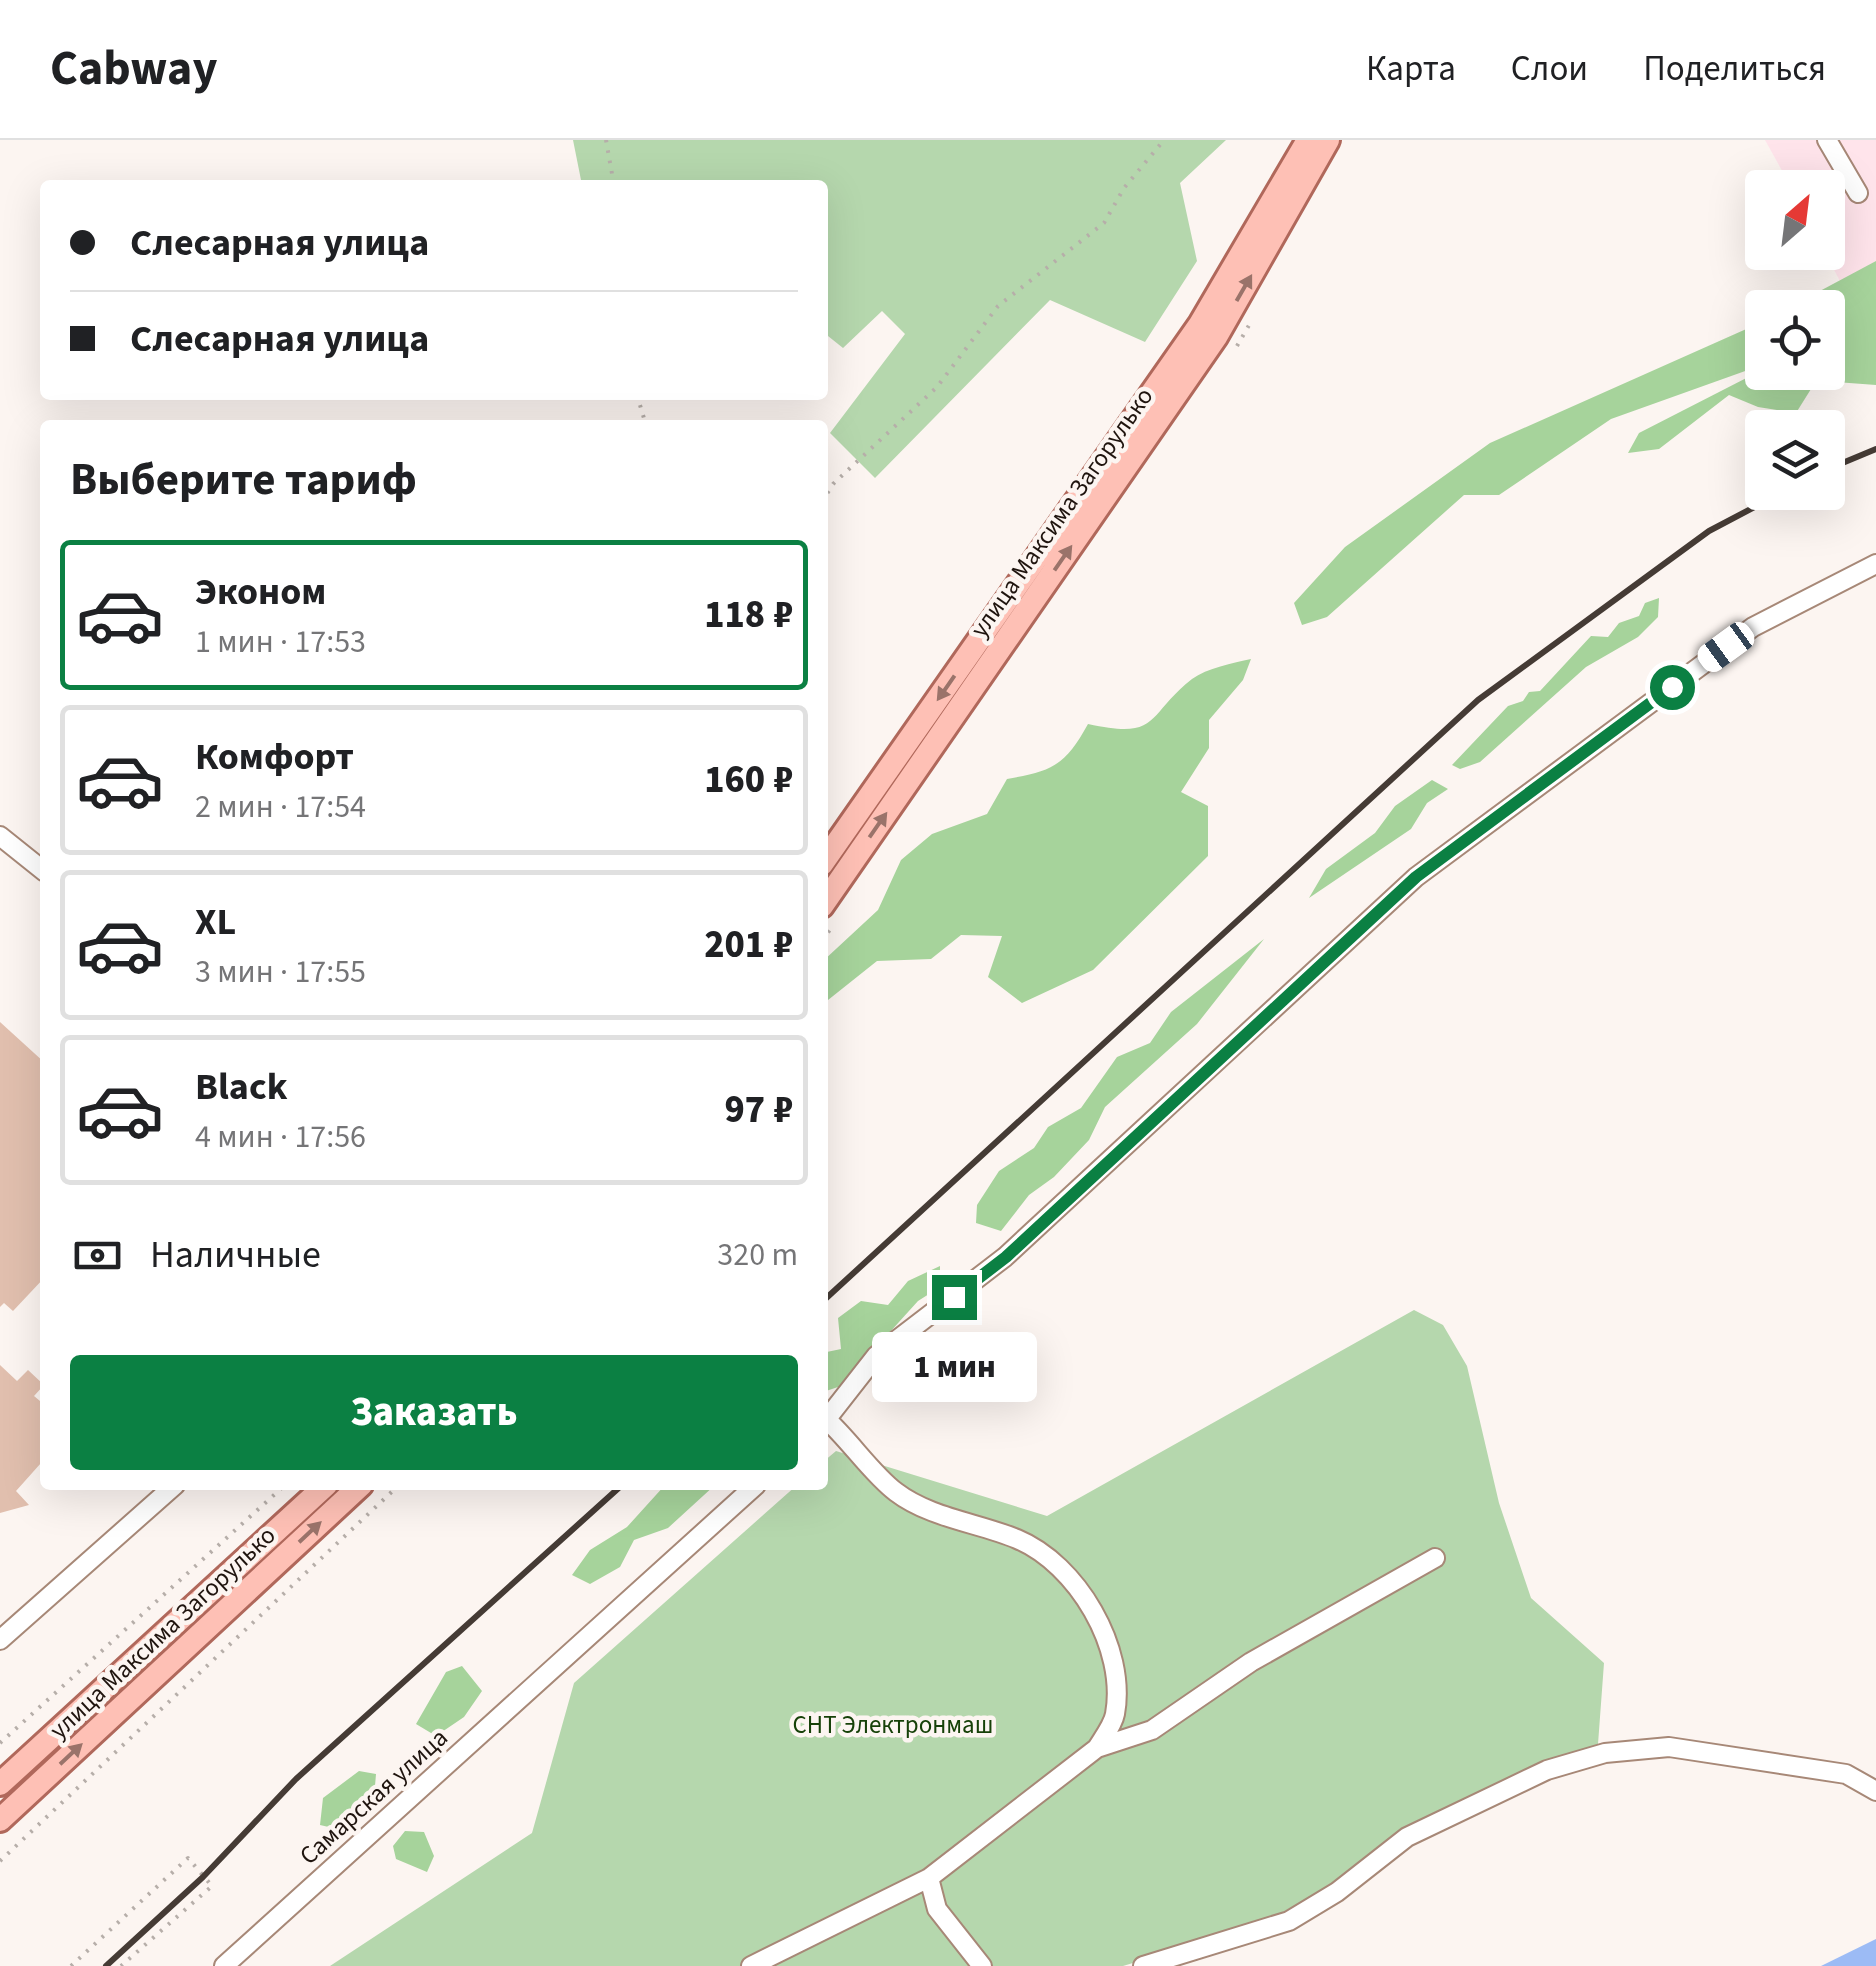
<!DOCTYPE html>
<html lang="ru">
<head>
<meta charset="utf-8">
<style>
	:root { --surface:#fff; --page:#f2f2f2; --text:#202124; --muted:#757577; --line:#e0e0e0; --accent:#0b8043 }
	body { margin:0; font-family:"Source Sans 3",sans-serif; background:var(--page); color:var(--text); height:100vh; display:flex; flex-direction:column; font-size:38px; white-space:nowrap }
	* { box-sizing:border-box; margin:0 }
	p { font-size:32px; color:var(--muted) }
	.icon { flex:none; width:55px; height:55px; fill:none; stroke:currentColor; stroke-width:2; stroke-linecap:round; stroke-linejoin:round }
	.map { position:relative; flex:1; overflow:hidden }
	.sheet { position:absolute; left:40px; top:280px; width:788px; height:1070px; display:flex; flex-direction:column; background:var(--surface); border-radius:10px; box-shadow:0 10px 40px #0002 }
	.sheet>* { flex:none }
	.banner { position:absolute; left:40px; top:40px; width:788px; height:220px; border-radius:10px; box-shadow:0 10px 40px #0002; display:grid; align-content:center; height:220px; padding:0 30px; background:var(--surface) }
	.needle { width:65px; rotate:28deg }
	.buttons { position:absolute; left:1745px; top:30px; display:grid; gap:20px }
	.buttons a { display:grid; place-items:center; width:100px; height:100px; border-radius:10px; background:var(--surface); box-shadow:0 10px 40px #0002; font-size:50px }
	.end { position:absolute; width:45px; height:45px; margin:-22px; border:12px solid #0b8043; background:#fff; box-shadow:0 0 0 5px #fff }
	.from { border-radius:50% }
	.bubble { position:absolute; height:70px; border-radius:10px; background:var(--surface); box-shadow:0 10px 40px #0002; font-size:32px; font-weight:800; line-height:70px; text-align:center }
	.car { position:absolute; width:30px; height:60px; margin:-30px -15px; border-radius:12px; box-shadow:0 0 8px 2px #0007; background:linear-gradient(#fff 24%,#345 0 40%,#fff 0 76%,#345 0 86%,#fff 0) }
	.banner b { display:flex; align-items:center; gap:35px; height:95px; font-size:38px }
	.banner b+b { border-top:2px solid var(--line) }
	.banner i { width:25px; height:25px; background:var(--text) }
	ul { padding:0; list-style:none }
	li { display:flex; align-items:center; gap:30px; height:150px; margin:0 20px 15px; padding:0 10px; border:5px solid var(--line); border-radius:10px }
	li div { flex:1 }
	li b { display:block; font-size:38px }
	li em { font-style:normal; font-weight:800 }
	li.current { border-color:var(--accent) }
	li>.icon { width:90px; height:90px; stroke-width:1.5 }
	h2 { padding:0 30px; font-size:45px; line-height:120px }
	.pay { display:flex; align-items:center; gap:25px; height:110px; padding:0 30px; font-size:38px }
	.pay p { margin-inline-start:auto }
	.cta { display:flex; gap:20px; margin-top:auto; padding:20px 30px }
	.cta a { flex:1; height:115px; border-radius:10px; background:var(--accent); color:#fff; font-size:40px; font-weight:800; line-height:115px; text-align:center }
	header { display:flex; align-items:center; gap:60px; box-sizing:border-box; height:140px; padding:0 50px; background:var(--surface); border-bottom:2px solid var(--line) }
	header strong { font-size:48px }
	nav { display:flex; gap:55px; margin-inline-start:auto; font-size:35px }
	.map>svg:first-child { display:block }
	.industrial { fill:#ffe4eb }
	.green { fill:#b5d7ad }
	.forest { fill:#a6d39b }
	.water { fill:#9cbbf5 }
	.building { fill:#e1bfae }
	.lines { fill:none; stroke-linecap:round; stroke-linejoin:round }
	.minor-casing { stroke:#a78877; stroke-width:22 }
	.major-casing { stroke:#b0685b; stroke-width:28 }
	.path { stroke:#b6aea9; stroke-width:4; stroke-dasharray:2.5 8; stroke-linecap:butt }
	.minor { stroke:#fff; stroke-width:18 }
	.major { stroke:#fec0b5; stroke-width:22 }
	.rail { stroke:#453b35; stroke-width:6 }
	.oneway { fill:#9a736a }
	.route { stroke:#0b8043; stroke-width:12 }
	.labels { text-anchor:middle; stroke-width:9; stroke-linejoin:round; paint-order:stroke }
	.street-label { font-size:25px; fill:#1f140e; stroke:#fcf5f1 }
	.park-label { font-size:25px; fill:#164108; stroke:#fcf5f1 }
</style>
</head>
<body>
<header>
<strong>Cabway</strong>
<nav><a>Карта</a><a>Слои</a><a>Поделиться</a></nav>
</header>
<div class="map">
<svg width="1876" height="1826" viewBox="0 0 1876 1826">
	<rect width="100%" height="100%" fill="#fcf5f1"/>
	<path class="industrial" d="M1765,0H1876V123L1840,141L1825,113L1828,48L1791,47Z"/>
	<path class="green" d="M573,0H1226L1180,43L1197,121L1145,202L1050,160L875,338L830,293L905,194L882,171L843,208L823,192L822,45H582Z
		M1414,1170L1443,1185L1467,1226L1499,1363L1531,1458L1604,1523L1598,1604L1398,1691L1324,1750L1258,1785L1123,1826H330L532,1693L574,1543L797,1345H822L823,1322L836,1311L1047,1376Z"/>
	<path class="forest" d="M1876,121V245L1836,242L1811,249L1796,273L1758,267L1729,255L1659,309L1628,313L1639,293L1762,230L1828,232V168L1790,167Z
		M1762,182V225L1611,279L1499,355H1464L1327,477L1302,485L1294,463L1345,407L1490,303Z
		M1659,458L1658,477L1638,497L1586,527L1480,622L1460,629L1452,625L1508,566L1523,561L1529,552L1540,551L1591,496L1608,497L1619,483L1639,476L1645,463Z
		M1251,519L1243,540L1209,580V608L1181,652L1208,666V716L1093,830L1022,863L988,837L1002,796L961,795L931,819L877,821L823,864V821L878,770L901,720L932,694L987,674L1007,639C1052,631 1065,626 1088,584C1161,600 1145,576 1192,539C1207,528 1233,523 1251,519Z
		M1432,640L1448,649L1427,663L1411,689L1309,758L1326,729L1375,693L1395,666Z
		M1264,799L1197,884L1105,967L1089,1000L1054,1037L1029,1055L1001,1091L976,1083L977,1065L999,1031L1034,1008L1048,987L1081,968L1117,917L1150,903L1171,872Z
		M940,1126V1147L918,1161L841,1246L823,1252L822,1213L841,1209L838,1178L861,1161L888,1165L908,1141Z
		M665,1345H715L668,1388L634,1400L620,1427L590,1444L572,1435L590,1410L627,1387Z
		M462,1526L482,1551L464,1577L436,1596L416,1584L446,1532Z
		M359,1631L376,1634L373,1670L346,1691L320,1685L323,1658Z
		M405,1691L424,1692L434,1716L427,1732L396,1719L393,1706Z"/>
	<path class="water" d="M1876,1799V1826H1821Z"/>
	<path class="building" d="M0,882L45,923V1137L13,1171L4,1163L0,1167Z
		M0,1225L17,1241L28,1230L44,1245L34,1256L40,1261L45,1255V1327L41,1323L16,1351L29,1365L0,1373Z"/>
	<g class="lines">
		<defs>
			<path id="minor" d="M1827,0L1858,53
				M0,696L45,732
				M822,1285L876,1216L1005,1117L1416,737L1753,487L1876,424
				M0,1500L175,1345
				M1097,1608L1152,1590L1251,1522L1435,1418
				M929,1738L937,1769L982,1826
				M224,1826L756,1345
				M751,1826L929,1738L1097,1608C1103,1598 1113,1585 1115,1574C1127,1508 1077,1424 1017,1399C979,1383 930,1378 896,1352C873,1335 850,1301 828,1281
				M1143,1826L1289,1781L1337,1752L1407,1697L1547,1630L1605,1613L1669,1607L1846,1634L1876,1651"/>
			<path id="major" d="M822,724L1200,184L1308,0
				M822,766L1216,197L1328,0
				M0,1644L326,1345
				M0,1680L361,1345"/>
		</defs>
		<use href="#minor" class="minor-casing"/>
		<use href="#major" class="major-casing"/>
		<path class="path" d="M606,0L614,45
			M1237,206L1252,180
			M637,255L646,285
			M822,362L833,344L937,247L998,166L1104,83L1124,48L1164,0
			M822,801L834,784
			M0,1603L285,1345
			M0,1721L399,1345
			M71,1826L188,1718L212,1746L121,1826"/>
		<use href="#minor" class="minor"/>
		<use href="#major" class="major"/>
		<path class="rail" d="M1828,329L1876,309
			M822,1162L1478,560L1709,391L1783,352
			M106,1826L203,1737L296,1639L622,1345"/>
	</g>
	<defs><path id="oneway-solid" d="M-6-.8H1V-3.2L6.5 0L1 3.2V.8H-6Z" transform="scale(2.5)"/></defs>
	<g class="oneway">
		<use href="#oneway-solid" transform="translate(1244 148) rotate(-60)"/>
		<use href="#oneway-solid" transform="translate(1063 418) rotate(-55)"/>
		<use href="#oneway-solid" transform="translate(946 548) rotate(125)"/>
		<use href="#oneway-solid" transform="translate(878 685) rotate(-55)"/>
		<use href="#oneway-solid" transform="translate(310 1392) rotate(-43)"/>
		<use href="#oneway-solid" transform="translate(71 1614) rotate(-43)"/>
	</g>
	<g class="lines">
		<path class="route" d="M954,1157L1006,1117L1416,737L1672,547"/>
	</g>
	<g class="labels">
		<g class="street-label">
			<text transform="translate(1061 372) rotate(-55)" y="9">улица Максима Загорулько</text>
			<text transform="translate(162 1492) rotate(-43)" y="9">улица Максима Загорулько</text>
			<text transform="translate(373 1656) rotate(-42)" y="9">Самарская улица</text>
		</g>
		<g class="park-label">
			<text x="893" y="1593">СНТ Электронмаш</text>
		</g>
	</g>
</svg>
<div class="buttons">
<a><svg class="needle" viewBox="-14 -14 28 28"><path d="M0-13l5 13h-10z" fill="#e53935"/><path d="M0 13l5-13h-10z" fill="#757577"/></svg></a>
<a><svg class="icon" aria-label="locate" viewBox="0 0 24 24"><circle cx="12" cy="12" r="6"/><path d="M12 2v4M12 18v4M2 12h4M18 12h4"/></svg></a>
<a><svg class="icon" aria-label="layers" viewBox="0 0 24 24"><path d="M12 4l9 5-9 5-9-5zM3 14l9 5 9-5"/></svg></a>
</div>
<i class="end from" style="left:1672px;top:547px"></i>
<i class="end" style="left:954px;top:1157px"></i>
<div class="bubble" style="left:872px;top:1192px;width:165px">1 мин</div>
<i class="car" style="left:1726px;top:507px;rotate:234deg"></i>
<div class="banner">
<b><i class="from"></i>Слесарная улица</b>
<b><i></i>Слесарная улица</b>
</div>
<section class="sheet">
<h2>Выберите тариф</h2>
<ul>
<li class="current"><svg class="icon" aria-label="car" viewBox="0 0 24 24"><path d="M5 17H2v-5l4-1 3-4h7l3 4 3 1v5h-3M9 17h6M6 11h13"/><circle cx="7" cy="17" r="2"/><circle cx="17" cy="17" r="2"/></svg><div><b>Эконом</b><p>1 мин · 17:53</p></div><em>118 ₽</em></li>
<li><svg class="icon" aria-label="car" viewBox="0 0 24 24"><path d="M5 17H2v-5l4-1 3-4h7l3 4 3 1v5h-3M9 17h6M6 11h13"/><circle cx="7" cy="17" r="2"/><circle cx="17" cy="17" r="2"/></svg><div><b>Комфорт</b><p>2 мин · 17:54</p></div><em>160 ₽</em></li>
<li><svg class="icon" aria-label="car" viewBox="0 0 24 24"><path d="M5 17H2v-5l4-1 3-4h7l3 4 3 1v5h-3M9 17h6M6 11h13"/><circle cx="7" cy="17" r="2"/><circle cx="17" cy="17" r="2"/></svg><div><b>XL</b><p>3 мин · 17:55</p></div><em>201 ₽</em></li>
<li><svg class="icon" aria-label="car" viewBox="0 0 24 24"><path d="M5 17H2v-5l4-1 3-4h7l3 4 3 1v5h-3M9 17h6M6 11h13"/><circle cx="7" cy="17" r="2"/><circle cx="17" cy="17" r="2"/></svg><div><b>Black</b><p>4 мин · 17:56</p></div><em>97 ₽</em></li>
</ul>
<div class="pay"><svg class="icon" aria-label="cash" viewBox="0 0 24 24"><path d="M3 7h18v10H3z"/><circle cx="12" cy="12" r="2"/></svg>Наличные<p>320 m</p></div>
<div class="cta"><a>Заказать</a></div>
</section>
</div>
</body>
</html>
